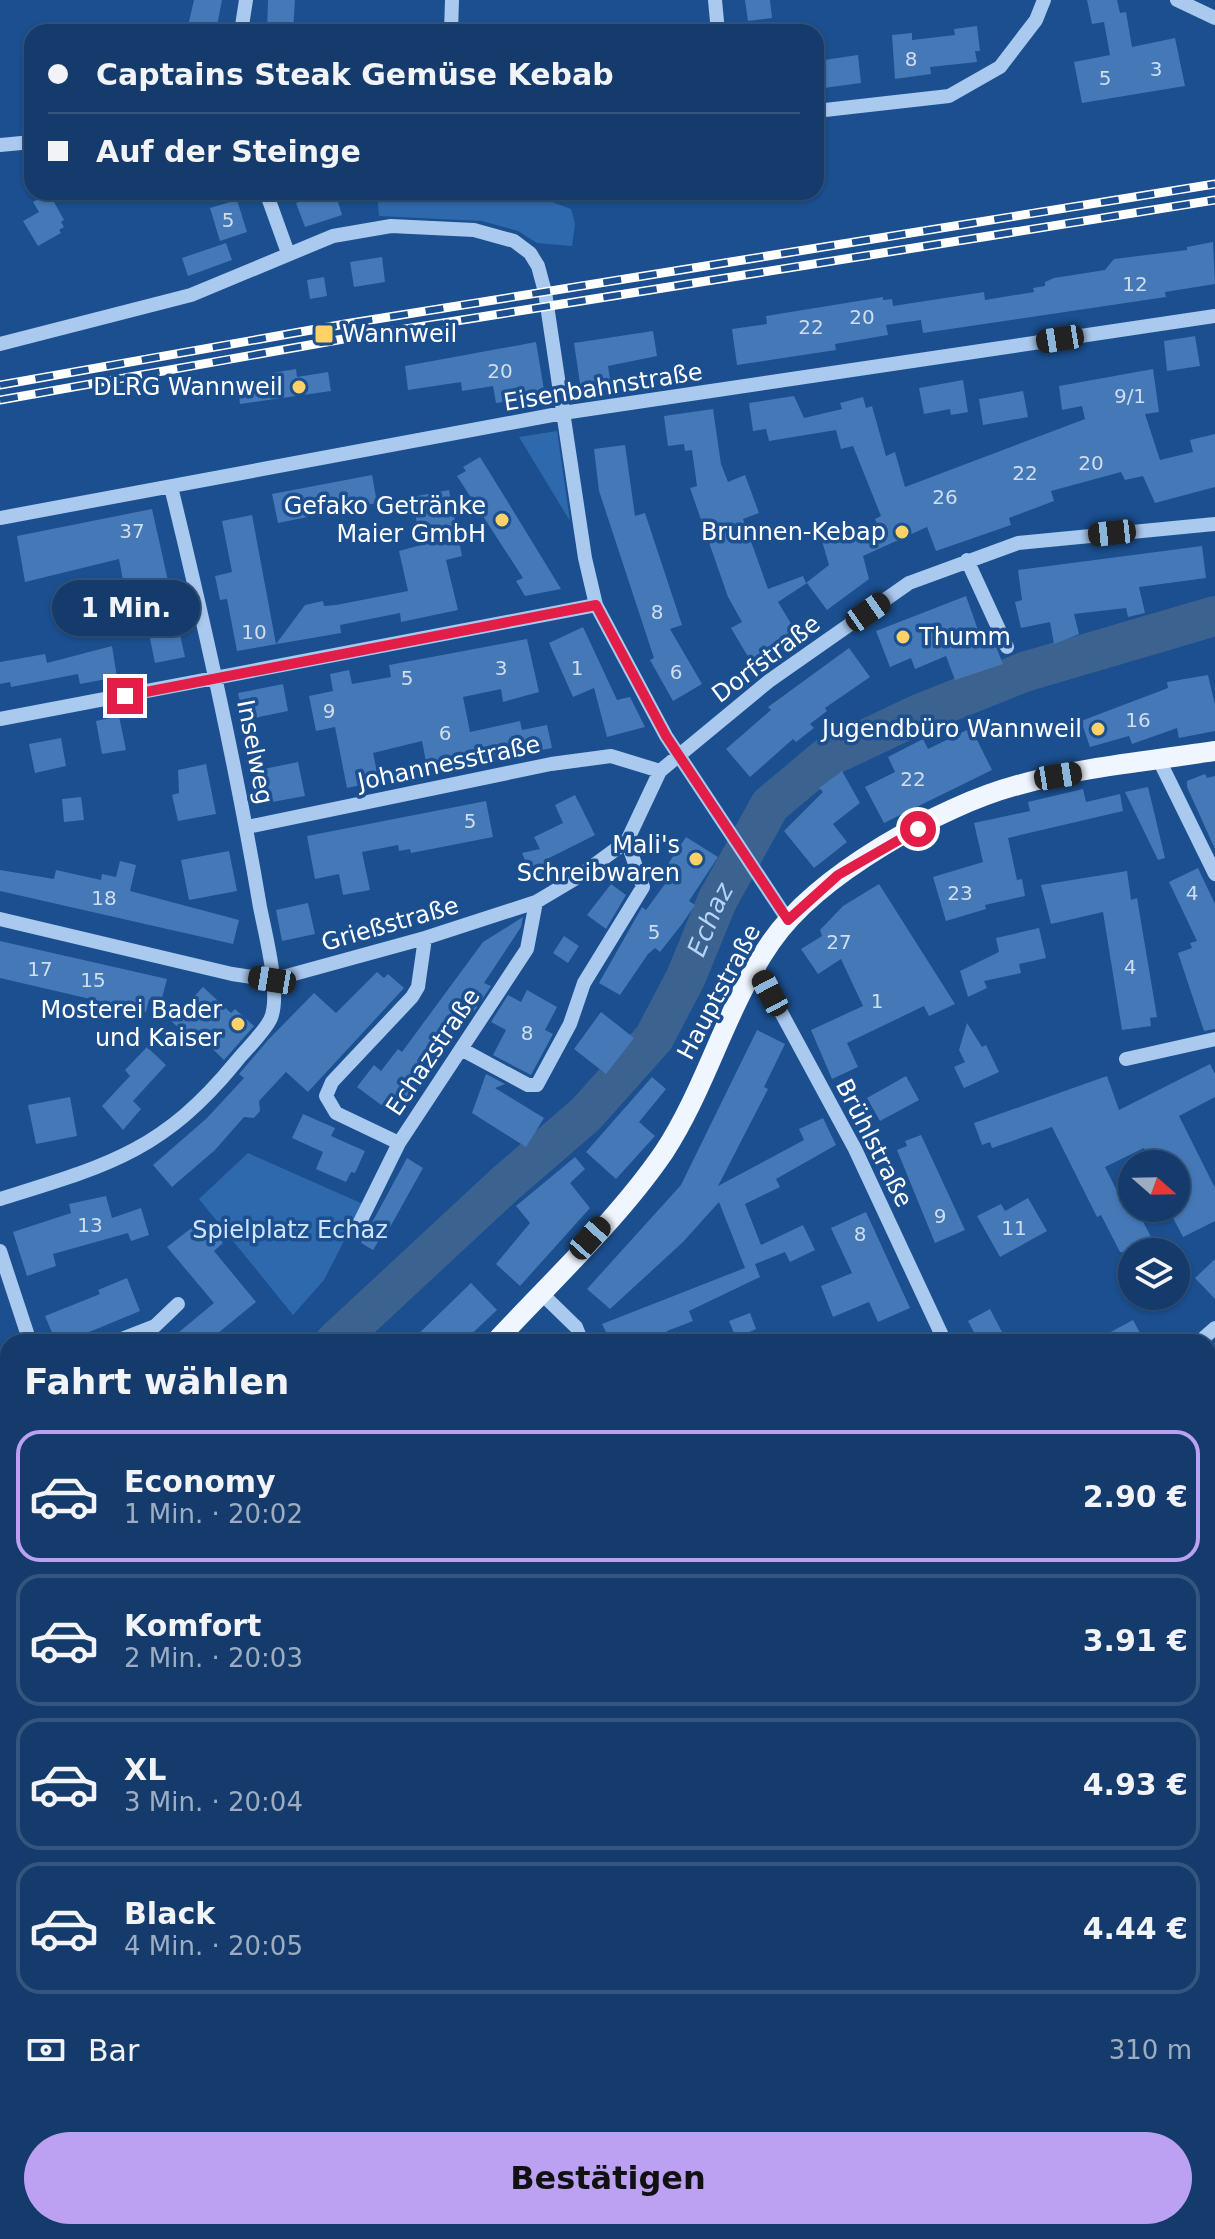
<!DOCTYPE html>
<html lang="de">
<head>
<meta charset="utf-8">
<style>
	:root { --surface:#143b6b; --page:#214673; --text:#f1f3f6; --muted:#9dadc1; --line:#33557e; --accent:#bca0f2 }
	body { margin:0; font-family:"DejaVu Sans",sans-serif; background:var(--page); color:var(--text); height:100vh; display:flex; flex-direction:column; font-size:30px; white-space:nowrap }
	* { box-sizing:border-box; margin:0 }
	p { font-size:26px; color:var(--muted) }
	.icon { flex:none; width:44px; height:44px; fill:none; stroke:currentColor; stroke-width:2; stroke-linecap:round; stroke-linejoin:round }
	.map { position:relative; flex:1; overflow:hidden }
	.panel { position:absolute; left:0px; top:1334px; width:1216px; height:906px; display:flex; flex-direction:column; background:var(--surface); border-radius:24px 24px 0 0; box-shadow:0 2px 6px #0004,0 0 0 2px var(--line) }
	.panel>* { flex:none }
	.top-card { position:absolute; left:24px; top:24px; width:800px; height:176px; border-radius:24px; box-shadow:0 2px 6px #0004,0 0 0 2px var(--line); display:grid; align-content:center; height:176px; padding:0 24px; background:var(--surface) }
	.needle { width:52px; rotate:110deg }
	.fabs { position:absolute; left:1118px; top:1150px; display:grid; gap:16px }
	.fabs a { display:grid; place-items:center; width:72px; height:72px; border-radius:50%; background:var(--surface); box-shadow:0 2px 6px #0004,0 0 0 2px var(--line); font-size:40px }
	.end { position:absolute; width:36px; height:36px; margin:-18px; border:10px solid #e11d48; background:#fff; box-shadow:0 0 0 4px #fff }
	.from { border-radius:50% }
	.bubble { position:absolute; height:56px; border-radius:28px; background:var(--surface); box-shadow:0 2px 6px #0004,0 0 0 2px var(--line); font-size:26px; font-weight:700; line-height:56px; text-align:center }
	.car { position:absolute; width:24px; height:48px; margin:-24px -12px; border-radius:10px; box-shadow:0 0 6px 2px #0007; background:linear-gradient(#222 24%,#8ab4d8 0 40%,#222 0 76%,#8ab4d8 0 86%,#222 0) }
	.top-card b { display:flex; align-items:center; gap:28px; height:76px; font-size:30px }
	.top-card b+b { border-top:2px solid var(--line) }
	.top-card i { width:20px; height:20px; background:var(--text) }
	ul { padding:0; list-style:none }
	li { display:flex; align-items:center; gap:24px; height:132px; margin:0 16px 12px; padding:0 8px; border:4px solid var(--line); border-radius:24px }
	li div { flex:1 }
	li b { display:block; font-size:30px }
	li em { font-style:normal; font-weight:700 }
	li.on { border-color:var(--accent) }
	li>.icon { width:72px; height:72px; stroke-width:1.5 }
	h2 { padding:0 24px; font-size:36px; line-height:96px }
	.pay { display:flex; align-items:center; gap:20px; height:88px; padding:0 24px; font-size:30px }
	.pay p { margin-inline-start:auto }
	.cta { display:flex; gap:16px; margin-top:auto; padding:16px 24px }
	.cta a { flex:1; height:92px; border-radius:48px; background:var(--accent); color:#111; font-size:32px; font-weight:700; line-height:92px; text-align:center }
	.map>svg:first-child { display:block }
	.green { fill:#2e69ad }
	.lines { fill:none; stroke-linecap:round; stroke-linejoin:round }
	.river { stroke:#3c6290; stroke-width:40 }
	.building { fill:#4478b7 }
	.minor { stroke:#a9c9ee; stroke-width:14 }
	.major { stroke:#f0f6ff; stroke-width:20 }
	.rail-casing { stroke:#fff; stroke-width:9 }
	.rail { stroke:#1b4f8f; stroke-width:6; stroke-dasharray:18; stroke-linecap:butt }
	.route { stroke:#e11d48; stroke-width:10 }
	.poi-dot { fill:#ffd166; stroke:#1b4f8f; stroke-width:3 }
	.labels { text-anchor:middle; stroke-width:7; stroke-linejoin:round; paint-order:stroke }
	.number-label { font-size:20px; fill:#d0dded }
	.poi-label { font-size:24px; fill:#fff; stroke:#1b4f8f; text-anchor:end }
	.street-label { font-size:24px; fill:#fff; stroke:#1b4f8f }
	.park-label { font-size:24px; fill:#cfe3fa; stroke:#1b4f8f }
	.water-label { font-size:26px; font-style:italic; fill:#b5d3f5; stroke:#1b4f8f }
</style>
</head>
<body>
<div class="map">
<svg width="1215" height="2239" viewBox="0 0 1215 2239">
	<rect width="100%" height="100%" fill="#1b4f8f"/>
	<path class="green" d="M377,192H525L571,209L575,224L572,246L537,243L518,231L482,221L379,216Z
		M557,431L570,521L519,437Z
		M248,1153L363,1204L324,1280L293,1315L199,1199Z
		M748,2232H834L844,2239H745Z"/>
	<g class="lines">
		<g class="river">
			<path id="s1" d="M335,1342L505,1184L586,1114L654,1038L686,977L717,901L770,805L826,758L919,714L1024,672L1215,616"/>
			<path d="M0,1557L8,1552"/>
		</g>
	</g>
	<path class="building" d="M194,0H222L216,31L188,26Z
		M268,0H295L293,32H267Z
		M745,0H770L772,18L748,21Z
		M1087,0H1117L1120,13L1126,12L1132,47L1175,38L1185,86L1082,103L1074,62L1110,55L1104,22L1092,24Z
		M977,26L980,51H975L977,62L930,67L931,74L895,79L892,35L912,33V40L955,35L954,29Z
		M858,55L861,83L816,89V65L825,64L824,60Z
		M312,192H335L342,215L305,227L296,203L313,197Z
		M49,193L64,220L61,222L64,227L59,230L61,233L38,246L23,221L39,212L33,202Z
		M237,200L247,232L220,241L210,208Z
		M1213,242L1215,284L1165,292L1166,297L923,333L921,320L886,325L888,335L835,344L836,350L737,365L732,329L767,324L766,316L883,297V300L892,299L893,306L984,292L985,300L1034,292L1033,288L1045,286V282L1054,278L1105,270L1114,259L1187,250V247Z
		M226,243L232,260L188,276L182,258Z
		M382,257L385,282L354,287L350,262Z
		M324,277L327,296L310,299L307,280Z
		M653,331L657,356L608,366L611,385L581,390L574,343Z
		M1195,336L1200,366L1167,371L1164,341Z
		M536,342L545,396L496,403L493,386L462,391L461,382L408,390L405,366Z
		M296,369L297,377L328,372L331,391L240,404L238,388L267,383L274,381L272,373Z
		M1153,369L1159,412L1145,414L1160,460L1193,452L1190,440L1215,434V487L1155,503L1143,476L1125,480L1121,472L1051,491L1054,501L1009,518L1011,525L936,551L927,527L863,556L869,579L827,610L807,583L778,602L796,632L750,660L731,628L742,622L728,597L690,488L697,486L692,450L685,451L684,444L668,446L664,416L713,409L721,464L728,482L745,475L759,513L743,519L768,589L803,576L806,583L829,565L822,541L878,526L875,519L881,516L853,446L841,449L836,430L769,441L766,429L753,431L749,403L794,396L804,418L842,409L840,403L863,397L866,408L872,406L886,456L895,452L905,487L1085,419L1082,406L1062,410L1059,386Z
		M963,380L968,412L951,415L950,409L924,414L919,388Z
		M1023,391L1028,417L983,425L979,399Z
		M625,445L635,516L645,513L682,625L670,629L702,684L673,701L650,660L654,658L599,491L594,449Z
		M480,457L506,499L561,589L525,596L516,581L523,578L457,476L466,471L463,467Z
		M372,475L377,503L278,523L272,494Z
		M449,490L462,556L446,560L458,610L401,622L400,613L340,625L341,633L237,651L227,599L220,600L215,576L232,572L222,521L252,515L276,644L305,605L323,601L324,606L336,605L408,591L399,551L421,545L412,497Z
		M152,509L185,657L155,663L144,609L129,612L119,559L25,582L17,536Z
		M1202,546L1206,578L1139,587L1145,613L1128,617L1126,608L1074,614L1079,634L1054,644L1050,622L1021,628L1015,602L1022,600L1018,570Z
		M966,596L984,647L995,644L1003,664L955,680L946,656L915,669L911,658L890,667L876,631Z
		M583,627L617,700L630,697L645,727L607,737L594,688L573,697L549,643Z
		M527,639L539,692L503,702L501,689L463,697L470,732L520,721L522,730L547,725L552,748L428,772L422,741L373,753L379,781L347,788L335,727L316,731L309,696L333,691L330,674L349,670L352,684L391,677L389,665Z
		M112,646L117,677L80,684L78,674L11,687L10,682L0,684V662L45,654L47,663Z
		M849,648L870,677L825,708L827,711L810,724L814,728L796,742L793,739L750,777L726,749L771,710L768,707Z
		M1208,675L1215,705V731L1179,738L1177,728L1132,744L1129,736L1090,747L1081,721L1168,688L1167,682Z
		M283,684L288,711L244,720L238,693Z
		M119,716L126,750L102,754L96,721Z
		M971,728L992,770L884,823L865,787L895,772L888,757L923,739L928,749Z
		M61,738L66,766L35,773L29,744Z
		M298,762L305,796L261,804L254,771Z
		M206,764L216,814L178,821L172,795L179,793L178,770Z
		M842,771L860,803L833,824L847,842L814,868L784,831L823,792L819,788Z
		M1205,774L1207,778L1215,776V849L1187,787V781Z
		M1148,787L1165,858L1158,860L1125,792Z
		M1083,789L1086,802L1120,794L1123,811L1008,838L1017,880L1022,879L1025,896L985,905L986,909L946,921L933,877L983,862L974,823L1030,811L1028,802Z
		M575,795L595,835L545,860L549,869L532,878L522,853L540,849L534,837L563,823L555,805Z
		M81,797L84,820L64,822L62,799Z
		M486,801L493,837L411,853L410,849L399,851L398,845L362,852L370,890L343,895L339,874L315,879L307,836Z
		M686,837L718,857L689,901L695,905L682,924L660,952L655,948L648,954L620,995L599,983L642,907L646,910L676,869L668,864Z
		M229,851L237,891L189,900L181,860Z
		M120,861L136,865L130,891L239,920L233,944L0,891V870L54,879L56,870L101,880L102,874L116,877Z
		M1198,868L1215,904V1029L1204,1031L1178,953L1192,948L1190,943L1197,941L1169,882Z
		M1127,871L1131,900L1137,898L1157,1017L1150,1018L1151,1026L1122,1030L1103,912L1051,924L1041,885Z
		M611,884L626,895L606,929L587,915Z
		M879,884L955,1004L929,1016L924,1006L847,1043L858,1067L832,1079L811,1030L863,1006L841,959L818,974L801,949L822,936L820,930L843,906Z
		M308,903L315,934L282,941L276,910Z
		M523,917L521,927L484,983L491,986L473,1013L439,1049L430,1062L436,1066L416,1091L413,1089L392,1113L357,1087L374,1065L381,1071L398,1049L402,1052L483,942Z
		M1039,928L1046,958L1019,964L1021,973L984,981L987,988L968,997L960,971L999,952L996,938Z
		M564,936L579,946L568,963L553,953Z
		M0,941L167,979L159,1009L149,999L146,1012L0,978Z
		M377,972L384,978L388,974L404,988L308,1092L286,1072L259,1101L260,1111L254,1118L244,1117L215,1150L172,1187L153,1165L207,1118L244,1078L239,1074L268,1040L314,993L336,1013Z
		M203,987L231,1013L235,1009L254,1026L224,1060L194,1031L189,1037L171,1021Z
		M527,990L557,1007L545,1030L553,1034L531,1075L493,1055L506,1030L491,1022L508,995L521,1002Z
		M601,1012L634,1038L606,1074L574,1049Z
		M967,1023L982,1047L986,1045L999,1072L964,1088L954,1067L965,1062L959,1050Z
		M757,1030L785,1044L764,1087L768,1089L718,1186L804,1140L799,1129L823,1118L836,1145L776,1179L780,1187L745,1204L761,1245L803,1225L815,1250L790,1262L785,1252L745,1268L719,1202L683,1242L610,1309L587,1289L681,1185Z
		M147,1047L166,1065L133,1101L141,1109L123,1130L102,1106L130,1076L125,1070Z
		M1210,1064L1215,1074V1097L1179,1116L1215,1188V1221L1183,1237L1172,1216L1176,1215V1164H1152L1144,1148L1105,1167L1123,1203L1131,1198L1132,1208H1136L1153,1241L1130,1252H1120L1101,1215L1097,1217L1052,1127L992,1148L990,1142L982,1145L974,1123L1107,1076L1119,1110Z
		M486,1074L505,1084L495,1088L544,1118L526,1147L472,1113Z
		M906,1076L919,1100L880,1121L867,1098Z
		M652,1077L666,1089L639,1122L655,1136L616,1179L586,1152Z
		M70,1097L77,1136L36,1144L28,1105Z
		M303,1114L335,1128L331,1136L365,1151L355,1173L351,1172L346,1182L316,1169L323,1152L292,1138Z
		M921,1135L965,1230L935,1243L897,1150L907,1146L905,1141Z
		M575,1157L585,1169L570,1183L590,1208L520,1286L496,1264L530,1223L516,1206Z
		M407,1158L423,1168L384,1238L381,1237L373,1250L361,1243Z
		M106,1196L112,1218L141,1208L149,1235L131,1241L128,1233L53,1254L56,1266L27,1276L13,1232L71,1213L69,1204Z
		M1028,1198L1047,1231L1000,1257L977,1216L1001,1204L1005,1211Z
		M866,1212L910,1308L878,1322L869,1302L833,1317L821,1286L852,1273L831,1228Z
		M203,1219L223,1243L214,1251L256,1302L207,1342H167L214,1303L167,1247Z
		M1215,1259V1299L1195,1278Z
		M755,1264L760,1277L689,1311L693,1321L667,1331L672,1342H611L602,1324Z
		M127,1278L140,1311L65,1342H56L45,1316L100,1294L98,1290Z
		M471,1283L497,1310L463,1342H410Z
		M990,1309L1002,1332L979,1342L968,1321Z
		M750,1313L756,1329L736,1338L729,1321Z
		M1133,1320L1145,1342H1092Z"/>
	<g class="lines">
		<path class="minor" d="M715,0L718,32
			M1177,0L1215,18
			M241,32L246,0
			M451,32L452,0
			M816,111L949,96L1000,67L1036,20L1044,0
			M0,145L32,142
			M266,192L288,253
			M0,344L191,295L333,236L391,226L474,230L514,241L530,253L538,266L545,292L585,558L596,605L666,736L788,920
			M0,518L563,413L1215,316
			M967,560L1007,647
			M0,719L596,605
			M1159,760L1215,874
			M247,827L551,764L611,756L660,771
			M0,919L232,974L272,980L425,938L536,902L578,877L627,841L660,771L769,681L909,583L1018,543L1215,524
			M756,966L855,1149L945,1342
			M461,1049L528,1085H537L570,1024L584,983L643,887L627,841
			M1126,1059L1215,1039
			M399,1143L336,1113L326,1096L332,1082L412,997L418,987L425,938
			M0,1199C106,1166 162,1152 235,1063C246,1049 262,1035 270,1020C282,997 265,933 260,907C236,765 205,626 171,487
			M359,1224L399,1143L527,949L536,902
			M0,1251L30,1342
			M540,1292L576,1327L582,1342
			M114,1342L155,1326L178,1304
			M1199,1342L1215,1328
			M1208,1596L1215,1592
			M1208,1841L1215,1837
			M0,2049L8,2046
			M1208,2124L1215,2119
			M160,2232L163,2239
			M453,2232L454,2239
			M18,2239L19,2232
			M411,2239L426,2232
			M735,2239L739,2232
			M1044,2239L1054,2232"/>
		<path class="major" d="M495,1342C550,1283 619,1218 664,1152C707,1086 726,1007 771,942C818,874 940,806 1018,785C1082,767 1150,761 1215,751
			M0,1674L8,1668"/>
		<defs>
			<path id="rail" d="M0,385L345,324L1215,184
				M0,400L349,338L1215,200"/>
		</defs>
		<use href="#rail" class="rail-casing"/>
		<use href="#rail" class="rail"/>
	</g>
	<g class="lines">
		<path class="route" d="M125,696L596,605L666,736L788,920L838,875L918,829"/>
	</g>
	<g class="poi-dot">
		<rect x="314" y="324" width="20" height="20" rx="4"/>
		<circle cx="299" cy="387" r="8"/>
		<circle cx="502" cy="520" r="8"/>
		<circle cx="902" cy="532" r="8"/>
		<circle cx="903" cy="637" r="8"/>
		<circle cx="1098" cy="729" r="8"/>
		<circle cx="696" cy="859" r="8"/>
		<circle cx="238" cy="1024" r="8"/>
	</g>
	<g class="labels">
		<g class="number-label">
			<text x="911" y="66">8</text>
			<text x="1156" y="76">3</text>
			<text x="1105" y="85">5</text>
			<text x="228" y="227">5</text>
			<text x="1135" y="291">12</text>
			<text x="862" y="324">20</text>
			<text x="811" y="334">22</text>
			<text x="500" y="378">20</text>
			<text x="1130" y="403">9/1</text>
			<text x="1091" y="470">20</text>
			<text x="1025" y="480">22</text>
			<text x="945" y="504">26</text>
			<text x="132" y="538">37</text>
			<text x="657" y="619">8</text>
			<text x="254" y="639">10</text>
			<text x="501" y="675">3</text>
			<text x="577" y="675">1</text>
			<text x="676" y="679">6</text>
			<text x="407" y="685">5</text>
			<text x="329" y="718">9</text>
			<text x="1138" y="727">16</text>
			<text x="445" y="740">6</text>
			<text x="913" y="786">22</text>
			<text x="470" y="828">5</text>
			<text x="960" y="900">23</text>
			<text x="1192" y="900">4</text>
			<text x="104" y="905">18</text>
			<text x="654" y="939">5</text>
			<text x="839" y="949">27</text>
			<text x="1130" y="974">4</text>
			<text x="40" y="976">17</text>
			<text x="93" y="987">15</text>
			<text x="877" y="1008">1</text>
			<text x="527" y="1040">8</text>
			<text x="940" y="1223">9</text>
			<text x="90" y="1232">13</text>
			<text x="1014" y="1235">11</text>
			<text x="860" y="1241">8</text>
		</g>
		<g class="poi-label">
			<text x="342" y="342" text-anchor="start">Wannweil</text>
			<text x="283" y="395">DLRG Wannweil</text>
			<text x="486" y="514">Gefako Getränke<tspan x="486" dy="28">Maier GmbH</tspan></text>
			<text x="886" y="540">Brunnen-Kebap</text>
			<text x="919" y="645" text-anchor="start">Thumm</text>
			<text x="1082" y="737">Jugendbüro Wannweil</text>
			<text x="680" y="853">Mali's<tspan x="680" dy="28">Schreibwaren</tspan></text>
			<text x="222" y="1018">Mosterei Bader<tspan x="222" dy="28">und Kaiser</tspan></text>
		</g>
		<g class="street-label">
			<text transform="translate(603 387) rotate(-9)" y="8">Eisenbahnstraße</text>
			<text transform="translate(766 659) rotate(-37)" y="8">Dorfstraße</text>
			<text transform="translate(255 752) rotate(79)" y="8">Inselweg</text>
			<text transform="translate(449 763) rotate(-12)" y="8">Johannesstraße</text>
			<text transform="translate(390 924) rotate(-16)" y="8">Grießstraße</text>
			<text transform="translate(719 992) rotate(-62)" y="8">Hauptstraße</text>
			<text transform="translate(433 1052) rotate(-56)" y="8">Echazstraße</text>
			<text transform="translate(874 1143) rotate(63)" y="8">Brühlstraße</text>
		</g>
		<g class="park-label">
			<text x="290" y="1238">Spielplatz Echaz</text>
		</g>
		<g class="water-label">
			<text dy="9" stroke="none"><textPath href="#s1" startOffset="572">Echaz</textPath></text>
		</g>
	</g>
</svg>
<div class="fabs">
<a><svg class="needle" viewBox="-14 -14 28 28"><path d="M0-13l5 13h-10z" fill="#e53935"/><path d="M0 13l5-13h-10z" fill="#9dadc1"/></svg></a>
<a><svg class="icon" aria-label="layers" viewBox="0 0 24 24"><path d="M12 4l9 5-9 5-9-5zM3 14l9 5 9-5"/></svg></a>
</div>
<i class="end from" style="left:918px;top:829px"></i>
<i class="end" style="left:125px;top:696px"></i>
<div class="bubble" style="left:52px;top:580px;width:148px">1 Min.</div>
<i class="car" style="left:1060px;top:339px;rotate:261deg"></i>
<i class="car" style="left:1112px;top:533px;rotate:264deg"></i>
<i class="car" style="left:868px;top:612px;rotate:55deg"></i>
<i class="car" style="left:1058px;top:776px;rotate:81deg"></i>
<i class="car" style="left:272px;top:980px;rotate:279deg"></i>
<i class="car" style="left:770px;top:993px;rotate:332deg"></i>
<i class="car" style="left:590px;top:1238px;rotate:42deg"></i>
<div class="top-card">
<b><i class="from"></i>Captains Steak Gemüse Kebab</b>
<b><i></i>Auf der Steinge</b>
</div>
<section class="panel">
<h2>Fahrt wählen</h2>
<ul>
<li class="on"><svg class="icon" aria-label="car" viewBox="0 0 24 24"><path d="M5 17H2v-5l4-1 3-4h7l3 4 3 1v5h-3M9 17h6M6 11h13"/><circle cx="7" cy="17" r="2"/><circle cx="17" cy="17" r="2"/></svg><div><b>Economy</b><p>1 Min. · 20:02</p></div><em>2.90 €</em></li>
<li><svg class="icon" aria-label="car" viewBox="0 0 24 24"><path d="M5 17H2v-5l4-1 3-4h7l3 4 3 1v5h-3M9 17h6M6 11h13"/><circle cx="7" cy="17" r="2"/><circle cx="17" cy="17" r="2"/></svg><div><b>Komfort</b><p>2 Min. · 20:03</p></div><em>3.91 €</em></li>
<li><svg class="icon" aria-label="car" viewBox="0 0 24 24"><path d="M5 17H2v-5l4-1 3-4h7l3 4 3 1v5h-3M9 17h6M6 11h13"/><circle cx="7" cy="17" r="2"/><circle cx="17" cy="17" r="2"/></svg><div><b>XL</b><p>3 Min. · 20:04</p></div><em>4.93 €</em></li>
<li><svg class="icon" aria-label="car" viewBox="0 0 24 24"><path d="M5 17H2v-5l4-1 3-4h7l3 4 3 1v5h-3M9 17h6M6 11h13"/><circle cx="7" cy="17" r="2"/><circle cx="17" cy="17" r="2"/></svg><div><b>Black</b><p>4 Min. · 20:05</p></div><em>4.44 €</em></li>
</ul>
<div class="pay"><svg class="icon" aria-label="cash" viewBox="0 0 24 24"><path d="M3 7h18v10H3z"/><circle cx="12" cy="12" r="2"/></svg>Bar<p>310 m</p></div>
<div class="cta"><a>Bestätigen</a></div>
</section>
</div>
</body>
</html>
